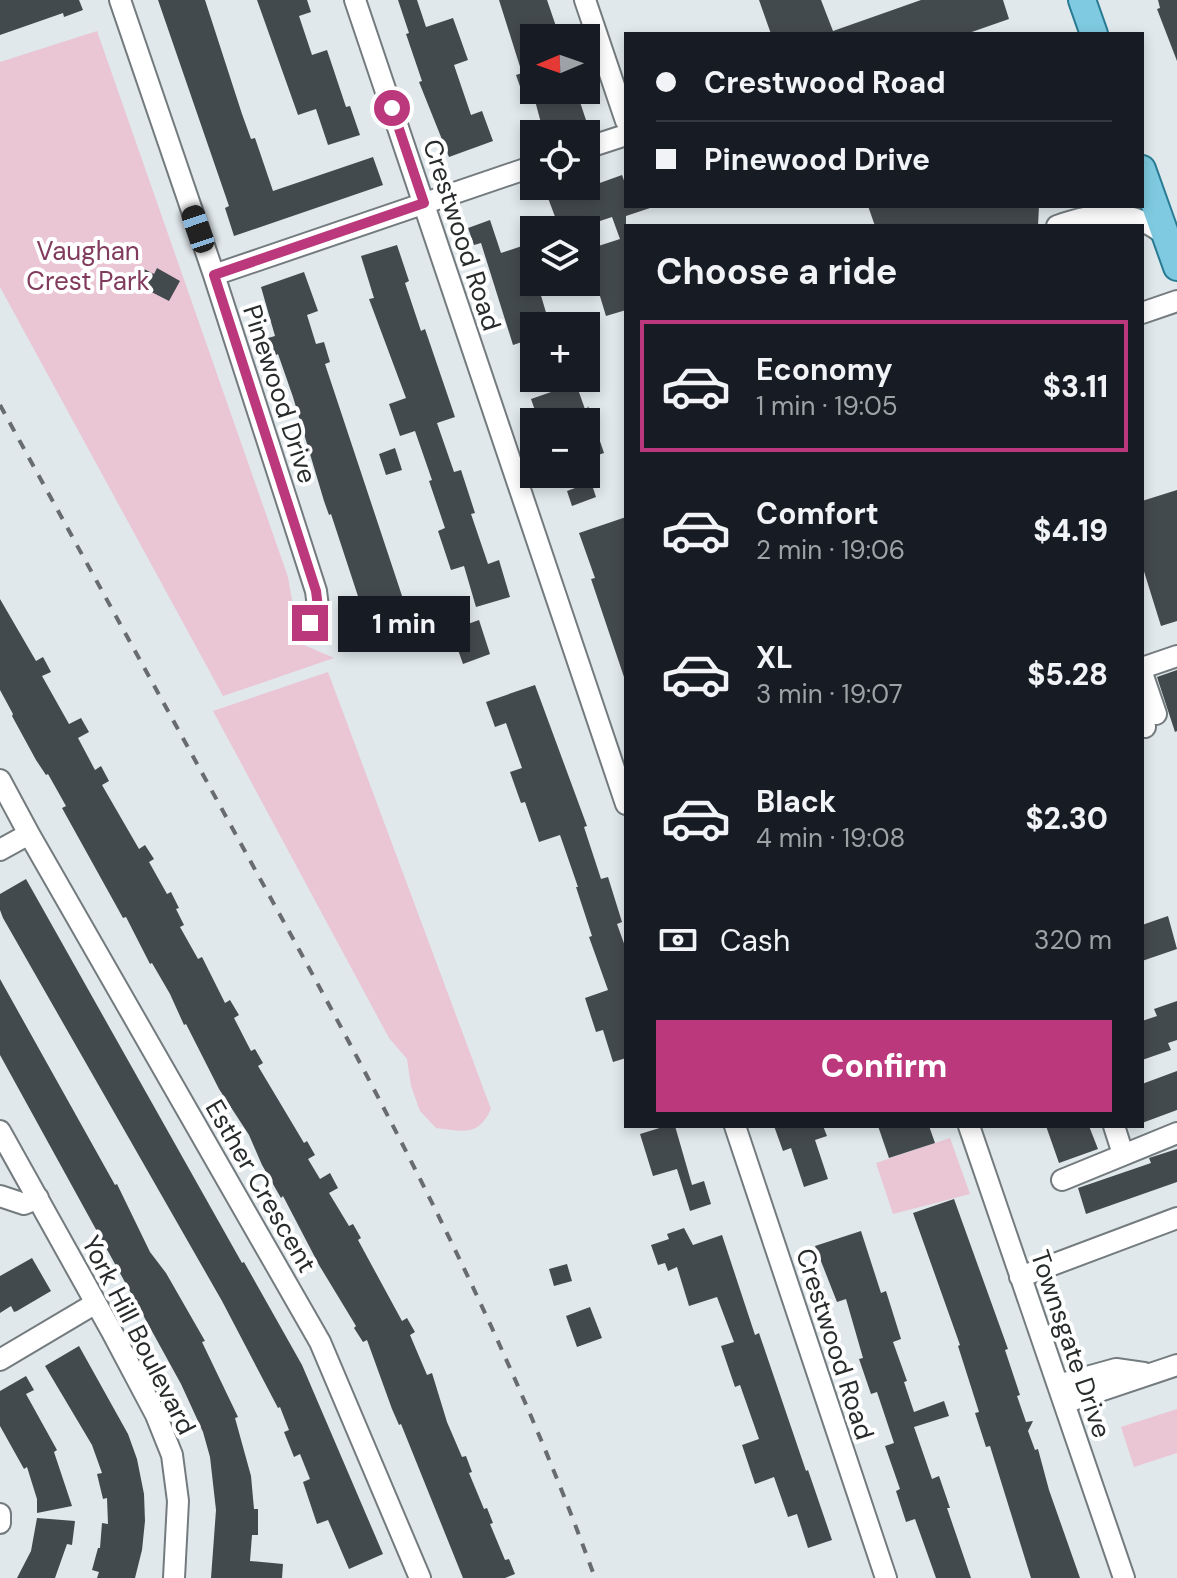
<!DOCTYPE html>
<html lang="en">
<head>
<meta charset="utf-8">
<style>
	:root { --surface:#171b24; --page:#242831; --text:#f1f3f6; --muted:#9ea1a6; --line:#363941; --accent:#bc387d }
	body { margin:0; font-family:"DM Sans",sans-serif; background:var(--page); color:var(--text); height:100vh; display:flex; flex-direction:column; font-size:30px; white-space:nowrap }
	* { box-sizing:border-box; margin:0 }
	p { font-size:26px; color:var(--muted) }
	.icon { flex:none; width:44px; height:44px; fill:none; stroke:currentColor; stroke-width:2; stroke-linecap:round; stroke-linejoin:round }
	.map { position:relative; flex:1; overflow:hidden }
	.drawer { position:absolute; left:624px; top:224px; width:520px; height:904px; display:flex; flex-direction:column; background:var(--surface); border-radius:0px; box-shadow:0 4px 12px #0003 }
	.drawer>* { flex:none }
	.top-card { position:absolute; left:624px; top:32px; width:520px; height:176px; border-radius:0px; box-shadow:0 4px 12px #0003; display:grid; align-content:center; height:176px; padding:0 32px; background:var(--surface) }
	.needle { width:52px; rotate:268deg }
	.buttons { position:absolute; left:520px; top:24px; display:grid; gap:16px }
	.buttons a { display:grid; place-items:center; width:80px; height:80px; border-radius:0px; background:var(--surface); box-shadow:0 4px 12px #0003; font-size:40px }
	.end { position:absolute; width:36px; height:36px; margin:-18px; border:10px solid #bc387d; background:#fff; box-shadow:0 0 0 4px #fff }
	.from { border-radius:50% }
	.bubble { position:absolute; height:56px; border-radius:0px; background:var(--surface); box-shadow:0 4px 12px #0003; font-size:26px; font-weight:800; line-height:56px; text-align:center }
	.car { position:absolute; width:24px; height:48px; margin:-24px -12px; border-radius:10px; box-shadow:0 0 6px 2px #0007; background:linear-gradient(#222 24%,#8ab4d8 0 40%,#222 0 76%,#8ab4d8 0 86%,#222 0) }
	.top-card b { display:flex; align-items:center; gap:28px; height:76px; font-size:30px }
	.top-card b+b { border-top:2px solid var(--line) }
	.top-card i { width:20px; height:20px; background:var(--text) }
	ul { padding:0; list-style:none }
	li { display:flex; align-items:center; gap:24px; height:132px; margin:0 16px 12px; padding:0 16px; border:4px solid transparent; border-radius:0px }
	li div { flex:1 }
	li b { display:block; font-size:30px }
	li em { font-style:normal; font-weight:800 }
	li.on { border-color:var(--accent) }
	li>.icon { width:72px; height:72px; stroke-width:1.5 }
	h2 { padding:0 32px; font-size:36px; line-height:96px }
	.pay { display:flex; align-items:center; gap:20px; height:88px; padding:0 32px; font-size:30px }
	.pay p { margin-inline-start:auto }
	.primary-button { display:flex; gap:16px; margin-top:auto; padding:16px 32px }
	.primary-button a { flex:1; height:92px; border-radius:0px; background:var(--accent); color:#fff; font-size:32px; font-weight:800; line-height:92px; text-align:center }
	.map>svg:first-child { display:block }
	.green { fill:#eac5d3 }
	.building { fill:#434a4d }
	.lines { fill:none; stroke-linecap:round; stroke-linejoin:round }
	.minor-casing { stroke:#737b7e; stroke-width:24 }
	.major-casing { stroke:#297b93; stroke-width:30 }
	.minor { stroke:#fff; stroke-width:20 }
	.major { stroke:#7fcae0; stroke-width:26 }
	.rail { stroke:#686c6e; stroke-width:4; stroke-dasharray:10 10; stroke-linecap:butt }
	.route { stroke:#bc387d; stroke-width:10 }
	.labels { text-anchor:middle; stroke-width:8; stroke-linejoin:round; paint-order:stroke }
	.street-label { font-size:26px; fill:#282b2c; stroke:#fff }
	.park-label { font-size:26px; fill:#813b5c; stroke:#fff }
</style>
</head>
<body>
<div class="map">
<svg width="1177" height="1578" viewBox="0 0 1177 1578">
	<rect width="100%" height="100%" fill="#e0e8ec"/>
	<path class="green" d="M97,31L288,577L293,606L288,624L295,641L334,658L223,696L0,287V62Z
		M328,672L491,1109C478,1137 463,1131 436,1128L420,1111L411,1086L407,1059L389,1038L213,711Z
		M950,1138L970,1194L893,1214L876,1163Z
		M1177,1409V1453L1134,1467L1121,1427Z"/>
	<path class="building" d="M0,0H79L83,10L64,17L63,13L0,35Z
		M158,0H205L242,114L251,139L255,138L273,191L373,157L383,185L234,236L225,208L229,206Z
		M257,0H307L311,12L299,16L312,55L327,50L346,107L350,106L360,135L328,145L316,109L298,115Z
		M398,0H417L426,27L453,18L468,60L454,65L471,115L482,111L493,141L449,157L419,82L422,81L406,34L409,33Z
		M499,0H547L560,38H534V90H599V92L579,99L586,120L544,134L534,97L533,101L529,93L523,95L516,75L522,73Z
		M759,0H821L833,31L921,0H1003L1009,19L966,34H771Z
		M1158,0H1177V61L1157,9L1160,8Z
		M622,175L626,186V206L650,208L626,216V310L606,316L586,250L620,239L612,217L573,230H560L548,198L572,190V193Z
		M868,206H1039L1038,226H875Z
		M490,220L501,253L525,245L534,273V282H537L550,326H534V338L513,345L481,243L474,245L468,228Z
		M397,245L409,281L405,283L421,331L425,329L455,417L437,423L454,472L461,470L475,513L471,514L488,564L499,560L510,597L476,607L464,566L451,570L438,531L445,528L429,481L432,480L415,431L400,436L389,404L406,398L369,299L374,298L361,256Z
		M140,267L154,274L157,268L180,281L169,301L132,282Z
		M304,272L318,311L307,315L316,344L324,342L330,362L325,364L416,638L385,648L383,642L374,645L331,514L329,515L324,501L293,397L278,354L274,356L268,338L275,336L261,287Z
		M549,378H574L586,412L588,406L604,453L586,459V415L566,422H539L531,399L554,391Z
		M395,448L402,470L386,475L379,454Z
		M591,482L596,497L572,506L567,491Z
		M1177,490V621L1161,626L1142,565V501Z
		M626,517V677H624L591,579L595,578L579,533Z
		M0,599L36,661L43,657L51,672L42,676L69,724L81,718L89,732L78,738L95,770L101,766L109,781L102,785L139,849L145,845L154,859L149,862L167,894L171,892L179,908L176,909L184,925L180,927L198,959L202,957L225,1003L230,1000L239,1015L234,1018L251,1051L255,1049L263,1063L258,1066L304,1143L307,1141L315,1155L308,1159L320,1179L330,1173L338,1188L329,1193L349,1226L353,1224L361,1238L358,1240L402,1321L407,1318L415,1332L410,1335L427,1375L432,1373L447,1422L462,1457L466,1456L472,1472L469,1473L484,1509L487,1508L493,1523L490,1524L505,1560L509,1559L515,1574L505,1578H463L401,1424L399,1425L392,1409L367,1340L363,1342L354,1328L356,1326L319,1265L283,1196L281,1198L262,1165L249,1135L219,1089L186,1024L184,1025L170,994L152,963L150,964L126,917L123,918L62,808L66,806L48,774L46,775L36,760L12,716L13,714L0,690Z
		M479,620L490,654L463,664L451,630Z
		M1177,670V731L1175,732L1157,677Z
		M535,685L587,826L584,827L601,879L608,877L622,922L617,924L626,949V1058L613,1062L603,1030L596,1032L585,998L608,990L589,937L592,936L576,887H578L560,835L539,842L525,802L521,803L510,772L522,768L506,723L495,727L486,702Z
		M26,879L242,1263L244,1262L302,1365L383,1554L349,1569L328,1520L317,1524L303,1482L310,1479L300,1454L294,1457L284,1432L289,1430L280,1407L278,1408L222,1301L3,918L0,910V894Z
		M1168,916L1177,949L1142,961V925Z
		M0,979L115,1185L117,1184L150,1252L166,1273L205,1341L202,1342L238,1417L235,1418L251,1476L254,1509H258V1535H252L250,1561L283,1564L282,1578H211L216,1510L210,1457L203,1432L181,1384L0,1055Z
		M1177,1001V1040L1168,1043L1171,1050L1142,1060V1021L1157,1016L1154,1009Z
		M1177,1071V1110L1142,1123V1084Z
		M666,1126H675L692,1185L704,1181L711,1204L690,1211L677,1169L653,1176L640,1134Z
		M774,1126H823L827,1136L815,1140L828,1179L804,1187L791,1148L783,1151Z
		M878,1126H929L935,1143L889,1158Z
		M1046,1126H1089L1098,1149L1059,1163Z
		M1177,1149V1182L1086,1214L1078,1188L1151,1163L1149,1158Z
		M954,1199L1008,1349L1005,1350L1020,1395L1017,1396L1026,1422L1033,1421L1028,1431L1035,1450L1038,1449L1049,1490L1080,1578H1031L990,1446L986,1447L975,1413L979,1412L958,1346L960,1345L913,1213Z
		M684,1228L693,1245L722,1235L755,1335L759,1333L806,1471L808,1470L832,1540L808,1548L797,1514L788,1517L774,1477L755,1484L742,1445L759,1439L740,1385L735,1387L721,1346L734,1342L717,1297L689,1306L677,1267L668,1271L665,1263L658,1265L651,1245L669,1239L667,1234Z
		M861,1231L881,1293L886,1291L901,1339L893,1342L907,1381L904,1382L914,1412L944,1401L949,1416L914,1427L932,1479L939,1476L950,1508H947L971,1578H936L915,1519L906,1522L896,1491L900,1489L885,1446L894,1443L877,1392L871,1394L859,1359L863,1358L846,1299L837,1302L815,1246Z
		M32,1258L51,1291L17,1311L14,1312L11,1306L0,1313V1276Z
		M567,1264L572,1281L554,1286L549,1269Z
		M590,1307L602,1338L577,1347L566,1316Z
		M79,1346L128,1434L137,1459L144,1494L145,1521L142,1550L135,1578H97L99,1572L92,1570L98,1548H100L102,1523L108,1524L107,1498L103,1499L97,1474L102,1473L92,1445L45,1366Z
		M26,1376L34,1390L26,1394L57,1450L54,1452L72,1506L37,1513V1499L27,1467L24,1469L0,1426V1391Z
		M37,1518L75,1521L72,1545L67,1544L55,1578H17L31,1551Z"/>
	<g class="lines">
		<defs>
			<path id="minor" d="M120,0L214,275L316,591L318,607L310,623
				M355,0L626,804
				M585,0L626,121
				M586,148L626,135
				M1057,226C1097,212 1131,207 1166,236
				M214,275L534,166
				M1142,313L1177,301
				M1142,668L1177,656
				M1142,673L1156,714
				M1142,718L1145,727
				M0,780L29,834L0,850
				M29,834L320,1342L420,1578
				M735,1126L886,1578
				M969,1126L1124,1578
				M1114,1126L1123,1154
				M0,1131L112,1332L156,1415L172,1455L178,1501L174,1578
				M1062,1180L1177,1133
				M0,1196L24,1204L38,1198
				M1020,1277L1177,1218
				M0,1360L96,1303
				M1058,1385L1116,1369L1144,1373
				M1064,1403L1177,1365
				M0,1514V1523"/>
			<path id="major" d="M1082,0L1094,34
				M1142,169L1177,267"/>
		</defs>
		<use href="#minor" class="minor-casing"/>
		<use href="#major" class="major-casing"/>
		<use href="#minor" class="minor"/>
		<use href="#major" class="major"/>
		<path class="rail" d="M0,405C86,562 172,718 258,875C385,1105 505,1330 595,1578"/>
	</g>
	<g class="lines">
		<path class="route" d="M310,623L318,607L316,591L214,275L424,203L392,108"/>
	</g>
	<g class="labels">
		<g class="street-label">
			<text transform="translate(462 235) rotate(72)" y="9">Crestwood Road</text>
			<text transform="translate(280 394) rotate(72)" y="9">Pinewood Drive</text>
			<text transform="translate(261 1186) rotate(60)" y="9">Esther Crescent</text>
			<text transform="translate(139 1335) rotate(63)" y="9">York Hill Boulevard</text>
			<text transform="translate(835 1344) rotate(72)" y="9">Crestwood Road</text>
			<text transform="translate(1071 1344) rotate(71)" y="9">Townsgate Drive</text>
		</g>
		<g class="park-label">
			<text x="88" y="260">Vaughan<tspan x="88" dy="30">Crest Park</tspan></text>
		</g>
	</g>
</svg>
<div class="buttons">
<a><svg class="needle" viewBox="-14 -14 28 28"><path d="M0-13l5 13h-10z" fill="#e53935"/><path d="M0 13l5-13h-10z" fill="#9ea1a6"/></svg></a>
<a><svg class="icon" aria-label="locate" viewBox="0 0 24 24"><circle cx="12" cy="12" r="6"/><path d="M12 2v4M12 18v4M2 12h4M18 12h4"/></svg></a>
<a><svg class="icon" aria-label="layers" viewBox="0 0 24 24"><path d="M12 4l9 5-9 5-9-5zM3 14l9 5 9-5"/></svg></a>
<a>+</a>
<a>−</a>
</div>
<i class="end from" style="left:392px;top:108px"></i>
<i class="end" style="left:310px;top:623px"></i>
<div class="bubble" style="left:338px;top:596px;width:132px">1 min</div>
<i class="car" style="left:198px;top:229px;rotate:341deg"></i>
<div class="top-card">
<b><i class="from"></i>Crestwood Road</b>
<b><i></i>Pinewood Drive</b>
</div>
<section class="drawer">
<h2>Choose a ride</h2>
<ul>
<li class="on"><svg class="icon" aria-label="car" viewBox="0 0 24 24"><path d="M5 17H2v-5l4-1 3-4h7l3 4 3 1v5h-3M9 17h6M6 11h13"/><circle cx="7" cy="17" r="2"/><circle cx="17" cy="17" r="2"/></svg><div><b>Economy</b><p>1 min · 19:05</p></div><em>$3.11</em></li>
<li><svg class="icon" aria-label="car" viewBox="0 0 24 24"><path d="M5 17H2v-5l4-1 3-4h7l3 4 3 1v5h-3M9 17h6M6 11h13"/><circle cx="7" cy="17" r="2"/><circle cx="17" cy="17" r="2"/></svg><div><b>Comfort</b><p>2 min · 19:06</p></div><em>$4.19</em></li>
<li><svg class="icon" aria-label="car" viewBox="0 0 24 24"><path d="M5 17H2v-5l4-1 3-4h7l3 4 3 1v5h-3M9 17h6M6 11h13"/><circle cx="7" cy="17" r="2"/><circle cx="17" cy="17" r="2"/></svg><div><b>XL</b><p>3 min · 19:07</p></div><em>$5.28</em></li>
<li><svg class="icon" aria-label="car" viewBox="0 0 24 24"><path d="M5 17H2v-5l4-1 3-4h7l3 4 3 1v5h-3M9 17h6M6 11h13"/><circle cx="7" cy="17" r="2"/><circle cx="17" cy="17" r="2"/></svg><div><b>Black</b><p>4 min · 19:08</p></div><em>$2.30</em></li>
</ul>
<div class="pay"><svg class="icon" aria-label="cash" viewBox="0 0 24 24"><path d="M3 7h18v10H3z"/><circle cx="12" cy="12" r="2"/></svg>Cash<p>320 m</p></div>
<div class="primary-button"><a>Confirm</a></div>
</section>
</div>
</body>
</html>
